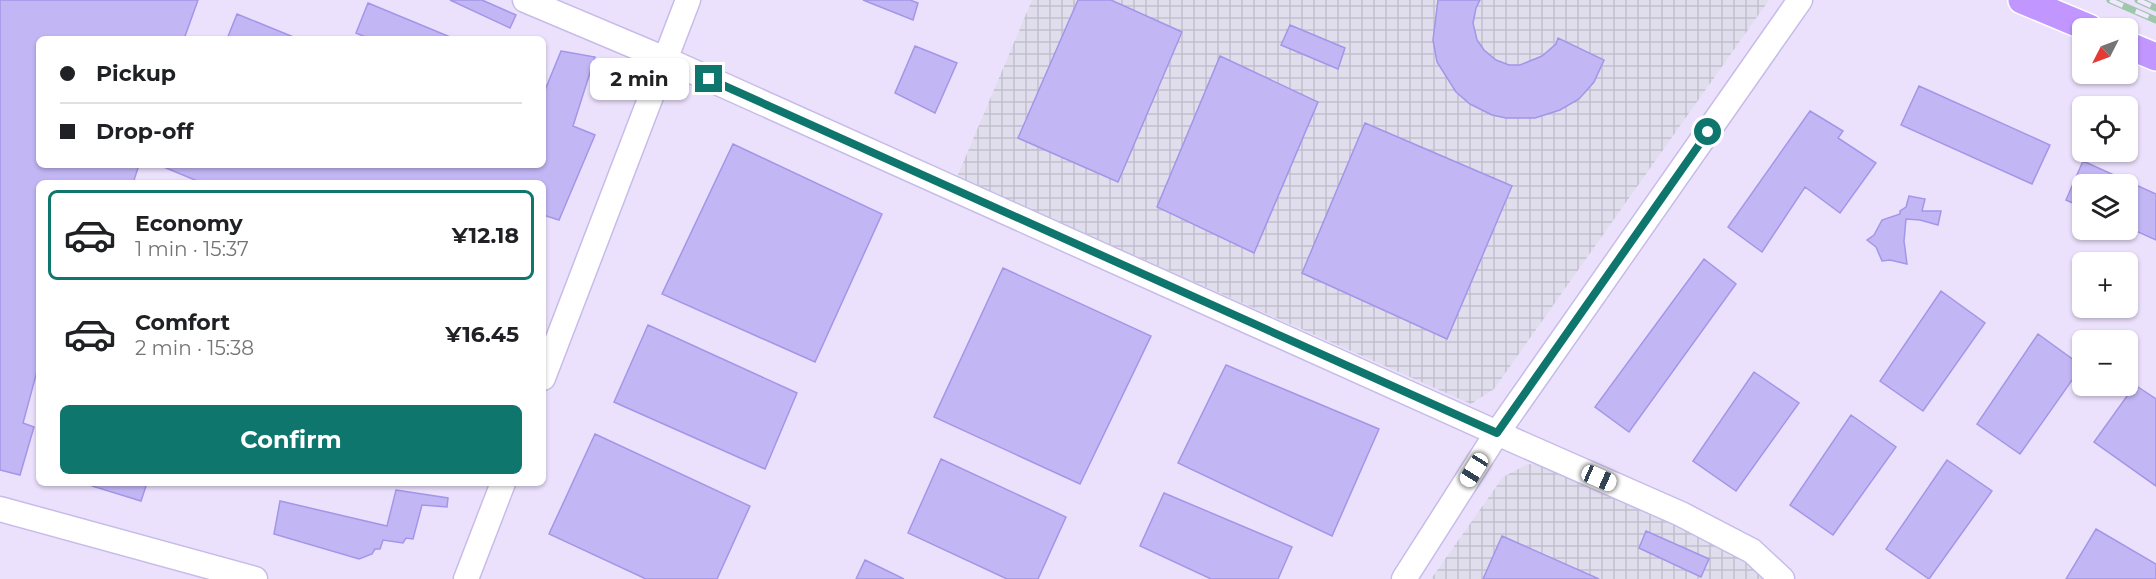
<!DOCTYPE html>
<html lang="en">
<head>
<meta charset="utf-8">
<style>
	:root { --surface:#fff; --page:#f2f2f2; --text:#202124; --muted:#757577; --line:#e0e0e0; --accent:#0f766e }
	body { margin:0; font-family:Montserrat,sans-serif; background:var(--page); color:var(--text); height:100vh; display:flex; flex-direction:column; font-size:22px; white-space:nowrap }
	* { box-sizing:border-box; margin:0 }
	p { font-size:20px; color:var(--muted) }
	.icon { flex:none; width:33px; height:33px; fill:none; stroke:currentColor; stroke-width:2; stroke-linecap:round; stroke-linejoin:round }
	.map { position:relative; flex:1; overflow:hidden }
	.drawer { position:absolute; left:36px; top:180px; width:510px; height:306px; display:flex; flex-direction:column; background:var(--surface); border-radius:9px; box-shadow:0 2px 4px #0004 }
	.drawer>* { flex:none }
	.banner { position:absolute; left:36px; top:36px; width:510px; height:132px; border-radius:9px; box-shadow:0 2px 4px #0004; display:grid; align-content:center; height:132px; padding:0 24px; background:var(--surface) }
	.needle { width:39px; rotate:228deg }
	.fabs { position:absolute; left:2072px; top:18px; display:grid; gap:12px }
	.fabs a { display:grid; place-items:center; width:66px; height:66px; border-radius:9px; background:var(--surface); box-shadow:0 2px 4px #0004; font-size:30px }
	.end { position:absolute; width:27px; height:27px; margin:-14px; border:8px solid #0f766e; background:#fff; box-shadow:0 0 0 3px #fff }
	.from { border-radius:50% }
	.bubble { position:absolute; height:42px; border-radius:9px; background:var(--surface); box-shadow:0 2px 4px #0004; font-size:20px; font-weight:700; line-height:42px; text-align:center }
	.car { position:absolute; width:18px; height:36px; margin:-18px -9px; border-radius:8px; box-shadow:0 0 4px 2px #0007; background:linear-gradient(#fff 24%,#345 0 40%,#fff 0 76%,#345 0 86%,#fff 0) }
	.banner b { display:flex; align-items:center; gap:21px; height:57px; font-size:22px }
	.banner b+b { border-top:2px solid var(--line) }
	.banner i { width:15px; height:15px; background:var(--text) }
	ul { padding:10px 0 0; list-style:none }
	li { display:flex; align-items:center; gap:18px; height:90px; margin:0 12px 9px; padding:0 12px; border:3px solid transparent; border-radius:9px }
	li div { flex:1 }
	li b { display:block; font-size:22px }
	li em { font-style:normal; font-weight:700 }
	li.selected { border-color:var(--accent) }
	li>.icon { width:54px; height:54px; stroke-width:1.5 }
	.cta { display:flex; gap:12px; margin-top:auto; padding:12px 24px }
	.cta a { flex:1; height:69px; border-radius:9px; background:var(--accent); color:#fff; font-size:24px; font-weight:700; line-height:69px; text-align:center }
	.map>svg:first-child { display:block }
	.industrial { fill:url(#industrial-grid) }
	.building { fill:#c2b7f4; stroke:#a396e8; stroke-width:1.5 }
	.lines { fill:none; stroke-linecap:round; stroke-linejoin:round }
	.secondary-casing { stroke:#c7bce9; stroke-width:27 }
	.primary-casing { stroke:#fff; stroke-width:30 }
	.secondary { stroke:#fff; stroke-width:24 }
	.primary { stroke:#c196ff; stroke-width:27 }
	.rail-casing { stroke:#9fc7ac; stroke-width:7 }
	.rail { stroke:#f1e8ff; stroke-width:4.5; stroke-dasharray:14; stroke-linecap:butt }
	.route { stroke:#0f766e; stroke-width:8 }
</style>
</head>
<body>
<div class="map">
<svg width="2156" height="579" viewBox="0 0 2156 579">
	<defs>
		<pattern id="industrial-grid" width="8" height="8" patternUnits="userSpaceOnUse" patternTransform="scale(1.5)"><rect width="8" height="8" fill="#e0ddec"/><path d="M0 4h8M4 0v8" fill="none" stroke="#c2bfce"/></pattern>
	</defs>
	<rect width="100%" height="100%" fill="#ece1fd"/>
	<path class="industrial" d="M1032,0H1769L1494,389L1471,404L957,177Z
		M1528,464L1552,466L1739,553L1767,579H1431L1503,477Z"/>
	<path class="building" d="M0,0H198L184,39H39V165H139L133,183H39V364L23,423L34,427L20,475L0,470Z
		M450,0H482L516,15L510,28Z
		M863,0H910L918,3L913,20Z
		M1078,0H1111L1182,32L1118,182L1018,138Z
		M1438,0H1480L1476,8L1473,23L1477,40L1484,50L1496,60L1509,65H1520L1542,56L1556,44L1558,38L1604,60L1594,82L1579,99L1560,110L1535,118H1506L1492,115L1470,104L1456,92L1437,62L1433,40Z
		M368,3L455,39H370L356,33Z
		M237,14L296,38V39H227Z
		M1290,25L1345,48L1338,69L1281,45Z
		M915,46L957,63L935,113L895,93Z
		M561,51L595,57L573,126L595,135L559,220L543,215V183H202L159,165H543V95Z
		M1220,56L1318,102L1254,253L1157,207Z
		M1919,86L2050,145L2032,184L1901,125Z
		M1810,111L1843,131L1838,138L1876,163L1840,213L1805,187L1762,252L1728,227Z
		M1365,123L1512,186L1447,339L1302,273Z
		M733,144L882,214L815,362L662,294Z
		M2083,161L2156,194V240L2127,227V184H2082V207L2066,200Z
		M1909,196L1925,199L1922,211H1941L1938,225L1920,220L1906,219L1904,241L1907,264L1890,260L1882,261L1876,247L1867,240L1874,235L1882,220L1900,214V211L1906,207Z
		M1704,259L1736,284L1629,432L1595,407Z
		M1003,268L1151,336L1080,484L934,417Z
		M1941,291L1985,323L1923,411L1880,381Z
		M648,325L797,393L765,469L614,402Z
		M2038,334L2082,366L2020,454L1977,424Z
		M1226,365L1379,429L1332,536L1178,463Z
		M1754,372L1799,403L1736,491L1693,461Z
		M2135,385L2156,399V486L2094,442Z
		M1851,415L1896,447L1833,535L1790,505Z
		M595,434L750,506L717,579H646L549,534Z
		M941,459L1066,517L1038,579H1007L908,533Z
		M1947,460L1992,491L1929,579L1886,549Z
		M92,483H147L141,501L92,486Z
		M396,490L448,498L447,507L422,505L413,539L406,538L403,543L383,540L380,549H375L372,554L359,559L274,534L280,501L387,526Z
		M1164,493L1292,547L1278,579H1211L1140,546Z
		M2096,529L2156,564V579H2066Z
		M1646,531L1709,559L1701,577L1639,548Z
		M1502,536L1599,579H1483Z
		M865,560L904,579H856Z"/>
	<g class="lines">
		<defs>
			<path id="secondary" d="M525,0L665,59L1497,433L1681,514L1752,551L1782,579
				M543,378L688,0
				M0,509L255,579
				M466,579L503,483
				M1404,579L1497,433L1800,0"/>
			<path id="primary" d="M2022,0L2089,28
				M2127,45L2156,57"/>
		</defs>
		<use href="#secondary" class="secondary-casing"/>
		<use href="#primary" class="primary-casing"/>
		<use href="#secondary" class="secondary"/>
		<use href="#primary" class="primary"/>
		<defs>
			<path id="rail" d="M2110,0L2156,20
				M2138,0L2156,8"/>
		</defs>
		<use href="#rail" class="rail-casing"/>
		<use href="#rail" class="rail"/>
	</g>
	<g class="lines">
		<path class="route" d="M709,79L1497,433L1708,132"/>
	</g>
</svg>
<div class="fabs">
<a><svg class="needle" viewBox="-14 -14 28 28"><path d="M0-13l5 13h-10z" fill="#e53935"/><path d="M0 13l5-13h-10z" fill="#757577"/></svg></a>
<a><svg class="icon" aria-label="locate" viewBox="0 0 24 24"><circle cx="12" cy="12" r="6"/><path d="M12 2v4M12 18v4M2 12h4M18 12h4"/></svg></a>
<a><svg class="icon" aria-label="layers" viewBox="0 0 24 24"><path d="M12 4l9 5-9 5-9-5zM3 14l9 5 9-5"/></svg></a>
<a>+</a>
<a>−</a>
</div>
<i class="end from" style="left:1708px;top:132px"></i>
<i class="end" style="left:709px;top:79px"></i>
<div class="bubble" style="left:590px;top:58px;width:99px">2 min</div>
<i class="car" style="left:1474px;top:470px;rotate:212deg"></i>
<i class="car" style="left:1599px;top:478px;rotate:114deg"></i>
<div class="banner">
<b><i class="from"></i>Pickup</b>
<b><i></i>Drop-off</b>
</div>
<section class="drawer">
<ul>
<li class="selected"><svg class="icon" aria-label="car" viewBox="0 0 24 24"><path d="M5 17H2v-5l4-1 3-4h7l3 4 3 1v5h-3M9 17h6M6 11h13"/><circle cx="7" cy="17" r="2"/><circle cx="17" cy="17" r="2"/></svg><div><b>Economy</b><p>1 min · 15:37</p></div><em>¥12.18</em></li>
<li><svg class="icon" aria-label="car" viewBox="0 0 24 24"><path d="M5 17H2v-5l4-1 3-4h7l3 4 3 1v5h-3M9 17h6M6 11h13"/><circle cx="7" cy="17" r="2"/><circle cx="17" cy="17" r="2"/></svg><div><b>Comfort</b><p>2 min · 15:38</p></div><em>¥16.45</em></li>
</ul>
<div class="cta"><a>Confirm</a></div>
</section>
</div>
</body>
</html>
